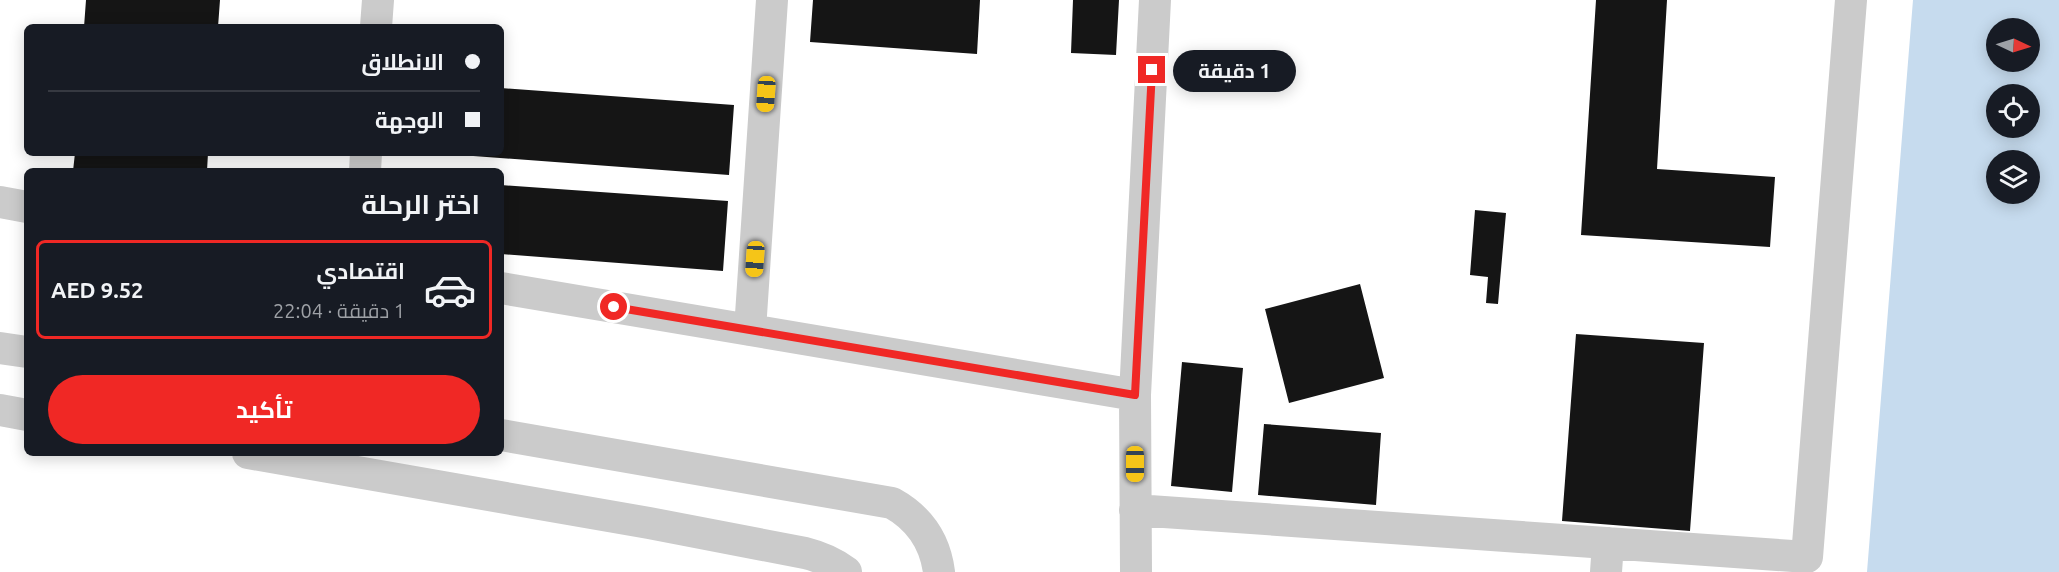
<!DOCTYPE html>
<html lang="ar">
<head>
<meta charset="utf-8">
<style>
	:root { --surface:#171b24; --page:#20242c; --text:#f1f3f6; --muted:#9ea1a6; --line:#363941; --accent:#f02825 }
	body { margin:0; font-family:Ubuntu,Cairo,sans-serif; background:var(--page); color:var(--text); direction:rtl; height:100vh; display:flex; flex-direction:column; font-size:22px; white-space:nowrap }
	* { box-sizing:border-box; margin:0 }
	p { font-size:20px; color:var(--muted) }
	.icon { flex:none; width:33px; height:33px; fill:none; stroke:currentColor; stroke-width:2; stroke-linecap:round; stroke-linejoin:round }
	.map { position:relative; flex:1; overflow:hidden; direction:ltr }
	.side { position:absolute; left:24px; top:168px; width:480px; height:288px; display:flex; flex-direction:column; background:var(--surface); border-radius:9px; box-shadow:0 3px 15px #0003; direction:rtl }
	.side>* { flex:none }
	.top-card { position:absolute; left:24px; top:24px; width:480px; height:132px; border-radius:9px; box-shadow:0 3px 15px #0003; direction:rtl; display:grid; align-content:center; height:132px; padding:0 24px; background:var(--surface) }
	.needle { width:39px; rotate:94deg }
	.buttons { position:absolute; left:1986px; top:18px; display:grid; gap:12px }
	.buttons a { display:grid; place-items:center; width:54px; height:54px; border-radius:50%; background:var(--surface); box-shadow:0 3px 15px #0003; font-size:30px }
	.end { position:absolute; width:27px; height:27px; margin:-14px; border:8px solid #f02825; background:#fff; box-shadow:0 0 0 3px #fff }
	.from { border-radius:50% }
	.bubble { position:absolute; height:42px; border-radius:21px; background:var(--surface); box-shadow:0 3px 15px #0003; font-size:20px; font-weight:700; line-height:42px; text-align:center; direction:rtl }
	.car { position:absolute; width:18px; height:36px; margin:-18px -9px; border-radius:8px; box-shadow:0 0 4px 2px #0007; background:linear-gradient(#f5c518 24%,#345 0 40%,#f5c518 0 76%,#345 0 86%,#f5c518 0) }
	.top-card b { display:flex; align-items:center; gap:21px; height:57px; font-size:22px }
	.top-card b+b { border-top:2px solid var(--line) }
	.top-card i { width:15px; height:15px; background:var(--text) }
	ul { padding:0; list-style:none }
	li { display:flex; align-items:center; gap:18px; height:99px; margin:0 12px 9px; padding:0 12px; border:3px solid transparent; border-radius:9px }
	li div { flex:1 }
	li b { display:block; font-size:22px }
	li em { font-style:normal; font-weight:700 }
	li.on { border-color:var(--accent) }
	li>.icon { width:54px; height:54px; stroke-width:1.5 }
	h2 { padding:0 24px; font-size:27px; line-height:72px }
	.cta { display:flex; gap:12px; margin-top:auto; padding:12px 24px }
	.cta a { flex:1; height:69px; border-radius:36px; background:var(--accent); color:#fff; font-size:24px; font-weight:700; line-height:69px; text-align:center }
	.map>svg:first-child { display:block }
	.water { fill:#c6dbee; fill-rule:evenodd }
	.building { fill:#151515 }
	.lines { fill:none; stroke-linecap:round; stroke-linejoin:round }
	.minor { stroke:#cbcbcb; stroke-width:32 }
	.route { stroke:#f02825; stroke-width:8 }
</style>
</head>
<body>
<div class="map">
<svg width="2059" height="572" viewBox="0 0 2059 572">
	<rect width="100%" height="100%" fill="#fff"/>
	<path class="water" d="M1913,0H2059V572H1867ZM1996,28H2030V62H1996ZM1996,94H2030V128H1996ZM1996,160H2030V194H1996Z"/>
	<path class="building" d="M86,0H220L218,27H84Z
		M813,0H980L977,54L810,42Z
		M1073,0H1119L1116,55L1071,53Z
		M1596,0H1667L1657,169L1775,177L1770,247L1581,235Z
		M501,88L734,105L729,175L460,155V153H501Z
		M75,153H208L207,171H73Z
		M501,185L728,201L723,271L501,254Z
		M1475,210L1506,213L1498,304L1486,303L1488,277L1470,275Z
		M1360,284L1384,378L1289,403L1265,309Z
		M1576,334L1704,343L1690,531L1562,521Z
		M1182,362L1243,368L1232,492L1171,486Z
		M1264,424L1381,433L1376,505L1258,495Z"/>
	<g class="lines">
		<path class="minor" d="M376,27L378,0
			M365,171L366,153
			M0,202L27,207
			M501,288L1135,395
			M750,330L772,0
			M0,348L27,352
			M0,410L27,415
			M501,435L892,503C919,518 935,541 939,572
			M248,453L649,523L805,553C821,557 833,562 846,572
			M1135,510L1807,557L1851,0
			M1136,572L1135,395L1155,0
			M1606,572L1608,543"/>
	</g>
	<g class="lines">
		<path class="route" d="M614,307L1135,395L1152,70"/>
	</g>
</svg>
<div class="buttons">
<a><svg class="needle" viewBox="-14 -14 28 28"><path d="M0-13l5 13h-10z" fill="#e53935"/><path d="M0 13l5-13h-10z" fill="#9ea1a6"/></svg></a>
<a><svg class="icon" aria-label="locate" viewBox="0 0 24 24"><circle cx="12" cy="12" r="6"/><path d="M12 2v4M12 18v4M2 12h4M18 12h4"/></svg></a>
<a><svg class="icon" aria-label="layers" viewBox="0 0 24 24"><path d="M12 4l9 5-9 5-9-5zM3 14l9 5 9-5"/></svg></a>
</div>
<i class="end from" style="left:614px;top:307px"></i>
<i class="end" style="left:1152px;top:70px"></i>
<div class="bubble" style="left:1173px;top:50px;width:123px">1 دقيقة</div>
<i class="car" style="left:766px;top:94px;rotate:184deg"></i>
<i class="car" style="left:755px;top:259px;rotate:184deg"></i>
<i class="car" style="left:1135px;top:464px;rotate:180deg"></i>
<div class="top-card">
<b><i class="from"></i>الانطلاق</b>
<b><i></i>الوجهة</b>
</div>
<section class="side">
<h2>اختر الرحلة</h2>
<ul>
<li class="on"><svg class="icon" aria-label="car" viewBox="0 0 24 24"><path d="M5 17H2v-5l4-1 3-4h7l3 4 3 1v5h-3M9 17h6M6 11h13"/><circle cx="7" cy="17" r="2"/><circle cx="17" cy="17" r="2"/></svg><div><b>اقتصادي</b><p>1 دقيقة · 22:04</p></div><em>AED 9.52</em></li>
</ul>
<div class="cta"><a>تأكيد</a></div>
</section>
</div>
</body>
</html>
